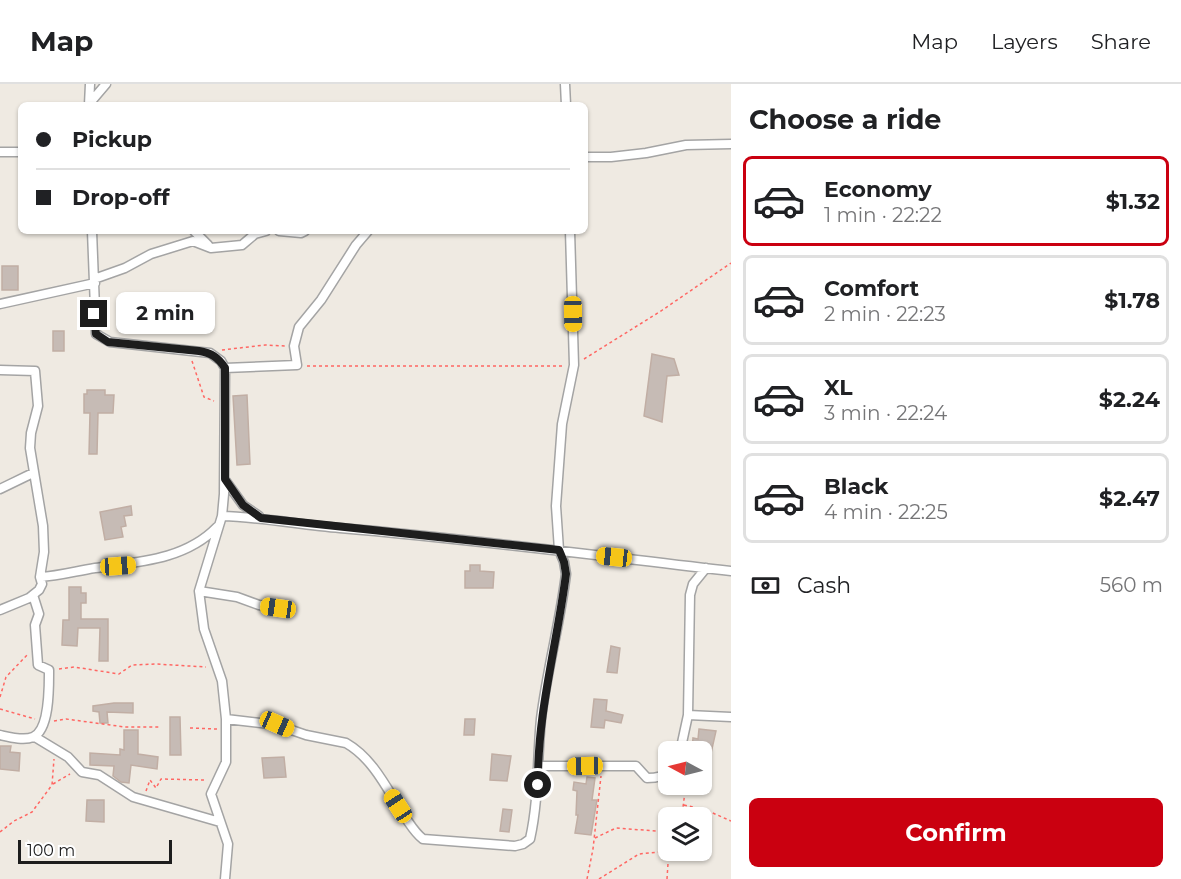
<!DOCTYPE html>
<html lang="en">
<head>
<meta charset="utf-8">
<style>
	:root { --surface:#fff; --page:#f6f6f6; --text:#202124; --muted:#757577; --line:#e0e0e0; --accent:#ca0010 }
	body { margin:0; font-family:Montserrat,sans-serif; background:var(--page); color:var(--text); height:100vh; display:flex; flex-direction:column; font-size:22px; white-space:nowrap }
	* { box-sizing:border-box; margin:0 }
	p { font-size:20px; color:var(--muted) }
	.icon { flex:none; width:33px; height:33px; fill:none; stroke:currentColor; stroke-width:2; stroke-linecap:round; stroke-linejoin:round }
	.map { position:relative; flex:1; overflow:hidden }
	.sheet { display:flex; flex-direction:column; background:var(--surface); width:450px }
	.sheet>* { flex:none }
	.hud { position:absolute; left:18px; top:18px; width:570px; height:132px; border-radius:9px; box-shadow:0 2px 4px #0004; display:grid; align-content:center; height:132px; padding:0 18px; background:var(--surface) }
	.needle { width:39px; rotate:277deg }
	.tools { position:absolute; left:658px; top:657px; display:grid; gap:12px }
	.tools a { display:grid; place-items:center; width:54px; height:54px; border-radius:9px; background:var(--surface); box-shadow:0 2px 4px #0004; font-size:30px }
	.scale { position:absolute; left:18px; bottom:15px; width:154px; box-sizing:border-box; padding-left:6px; border:3px solid #1d1d1d; border-top:0; font-size:16px; line-height:21px; white-space:nowrap; color:#1d1d1d; -webkit-text-stroke:4px #fff; paint-order:stroke }
	.end { position:absolute; width:27px; height:27px; margin:-14px; border:8px solid #1d1d1d; background:#fff; box-shadow:0 0 0 3px #fff }
	.from { border-radius:50% }
	.bubble { position:absolute; height:42px; border-radius:9px; background:var(--surface); box-shadow:0 2px 4px #0004; font-size:20px; font-weight:700; line-height:42px; text-align:center }
	.car { position:absolute; width:18px; height:36px; margin:-18px -9px; border-radius:8px; box-shadow:0 0 4px 2px #0007; background:linear-gradient(#f5c518 24%,#345 0 40%,#f5c518 0 76%,#345 0 86%,#f5c518 0) }
	.hud b { display:flex; align-items:center; gap:21px; height:57px; font-size:22px }
	.hud b+b { border-top:2px solid var(--line) }
	.hud i { width:15px; height:15px; background:var(--text) }
	ul { padding:0; list-style:none }
	li { display:flex; align-items:center; gap:18px; height:90px; margin:0 12px 9px; padding:0 6px; border:3px solid var(--line); border-radius:9px }
	li div { flex:1 }
	li b { display:block; font-size:22px }
	li em { font-style:normal; font-weight:700 }
	li.active { border-color:var(--accent) }
	li>.icon { width:54px; height:54px; stroke-width:1.5 }
	h2 { padding:0 18px; font-size:27px; line-height:72px }
	.pay { display:flex; align-items:center; gap:15px; height:66px; padding:0 18px; font-size:22px }
	.pay p { margin-inline-start:auto }
	.cta { display:flex; gap:12px; margin-top:auto; padding:12px 18px }
	.cta a { flex:1; height:69px; border-radius:9px; background:var(--accent); color:#fff; font-size:24px; font-weight:700; line-height:69px; text-align:center }
	header { display:flex; align-items:center; gap:36px; box-sizing:border-box; height:84px; padding:0 30px; background:var(--surface); border-bottom:2px solid var(--line) }
	header strong { font-size:28px }
	nav { display:flex; gap:33px; margin-inline-start:auto; font-size:21px }
	main { display:flex; flex:1; min-height:0 }
	.map>svg:first-child { display:block }
	.building { fill:#c6bbb5; stroke:#c1aea4; stroke-width:1.5 }
	.lines { fill:none; stroke-linecap:round; stroke-linejoin:round }
	.minor-casing { stroke:#a4a4a4; stroke-width:11 }
	.path { stroke:#ff6763; stroke-width:1.5; stroke-dasharray:3 3; stroke-linecap:butt }
	.minor { stroke:#fff; stroke-width:8 }
	.route { stroke:#1d1d1d; stroke-width:8 }
</style>
</head>
<body>
<header>
<strong>Map</strong>
<nav><a>Map</a><a>Layers</a><a>Share</a></nav>
</header>
<main>
<div class="map">
<svg width="731" height="795" viewBox="0 0 731 795">
	<rect width="100%" height="100%" fill="#efeae2"/>
	<path class="building" d="M2,182H18V206H2Z
		M53,247H64V267H53Z
		M652,270L674,275L679,291L667,292L662,338L644,332Z
		M87,306H105V311H114L113,329H98L97,370H89L90,329H84V310H87Z
		M247,311L250,380L237,381L233,312Z
		M131,422L132,431L124,432L126,442L121,443L123,453L105,456L100,428Z
		M470,481H480V487L494,488L493,504H465V487H470Z
		M69,503H81V509H86V519H81V535H108V577H99L100,544H78L77,562L62,561L63,536H69Z
		M611,562L620,564L617,589L607,588Z
		M594,615L607,616L606,627L623,631L621,639L605,636L604,644L591,643Z
		M114,619H133V629L107,628L108,639H100L99,628L93,627V622Z
		M170,633H180L181,671H170Z
		M465,635H475L474,651H464Z
		M699,645L716,647L707,687L702,686V668L692,666L693,654L698,655Z
		M124,646H138V670L158,673L157,685L131,681L129,699L121,698L113,692L114,682L90,681V669L120,671V665L124,666Z
		M0,662H11L10,668L20,669L19,687L0,685Z
		M492,670L511,672L507,697L490,696Z
		M284,673L286,693L264,694L262,674Z
		M587,693L595,694L592,716H597L591,751L575,749L578,731H576L577,707L573,706L574,698L586,700Z
		M87,716H104V738L86,737Z
		M503,725L512,726L509,748L500,747Z"/>
	<g class="lines">
		<defs>
			<path id="minor" d="M565,0L566,21
				M89,20L106,0
				M89,21L90,0
				M0,68H21
				M585,73H611L646,69L686,61L731,60
				M92,147L96,250L110,258L210,269L221,277L225,284L224,410L222,432L199,507L204,545L222,597L226,635V678L211,710L228,760L225,795
				M194,147L208,161
				M279,147L301,149L305,147
				M94,195L125,184L151,170L193,157L211,164L242,161L255,150L266,147
				M0,220L95,199
				M225,284L297,281L294,262L299,243L321,216L356,161L368,147
				M0,286L35,287L38,322L31,349L30,364L43,442L44,468L40,493L42,500L39,506L29,514L0,526
				M225,396L243,421L259,432
				M0,405L33,389
				M222,432C262,433 301,441 340,444C471,455 601,472 731,487
				M40,493C59,492 76,487 95,484C138,478 185,476 217,443
				M199,507L237,513L259,521L286,526
				M688,631L731,633
				M226,635L277,641L306,651L346,659C374,675 388,707 405,733C410,740 415,749 423,755L515,762L523,760L530,755C539,715 537,675 541,635C547,586 560,539 566,490L564,478L559,466L556,422L562,340L574,281L570,147
				M0,651C9,653 24,657 33,653C50,646 49,602 49,586L38,581L35,541L39,530L33,511
				M35,653L68,673L82,688L99,691L133,713L220,738
				M680,668L688,631L690,511L693,500L706,484
				M538,682H636L647,694C655,694 664,693 669,687"/>
		</defs>
		<use href="#minor" class="minor-casing"/>
		<path class="path" d="M222,266L265,261L285,262
			M584,275L661,227L731,179
			M192,277L204,313L214,317
			M307,282H563
			M59,585L74,583L119,590L132,581L156,580L206,583
			M0,613L6,593L28,570
			M0,625L35,635
			M54,637L66,635L125,643H160
			M190,644L217,645
			M53,700L70,690
			M664,701L674,703L685,710
			M146,707L150,696L156,704L161,695L205,696
			M684,721L706,726L731,737
			M679,734L683,723L686,700
			M0,748L14,737L32,728L52,701L54,675
			M595,754L616,744L669,748
			M587,795L593,765L601,692
			M599,795L639,770L669,767
			M667,795L669,764"/>
		<use href="#minor" class="minor"/>
	</g>
	<g class="lines">
		<path class="route" d="M94,230L96,250L108,258L199,267C211,269 218,273 225,284V395L243,421L261,434L559,466L564,478L566,490C557,561 537,629 538,701"/>
	</g>
</svg>
<div class="tools">
<a><svg class="needle" viewBox="-14 -14 28 28"><path d="M0-13l5 13h-10z" fill="#e53935"/><path d="M0 13l5-13h-10z" fill="#757577"/></svg></a>
<a><svg class="icon" aria-label="layers" viewBox="0 0 24 24"><path d="M12 4l9 5-9 5-9-5zM3 14l9 5 9-5"/></svg></a>
</div>
<div class="scale">100 m</div>
<i class="end from" style="left:538px;top:701px"></i>
<i class="end" style="left:94px;top:230px"></i>
<div class="bubble" style="left:116px;top:208px;width:99px">2 min</div>
<i class="car" style="left:573px;top:230px;rotate:179deg"></i>
<i class="car" style="left:614px;top:473px;rotate:276deg"></i>
<i class="car" style="left:118px;top:482px;rotate:86deg"></i>
<i class="car" style="left:278px;top:524px;rotate:278deg"></i>
<i class="car" style="left:277px;top:640px;rotate:114deg"></i>
<i class="car" style="left:585px;top:682px;rotate:269deg"></i>
<i class="car" style="left:398px;top:722px;rotate:327deg"></i>
<div class="hud">
<b><i class="from"></i>Pickup</b>
<b><i></i>Drop-off</b>
</div>
</div>
<section class="sheet">
<h2>Choose a ride</h2>
<ul>
<li class="active"><svg class="icon" aria-label="car" viewBox="0 0 24 24"><path d="M5 17H2v-5l4-1 3-4h7l3 4 3 1v5h-3M9 17h6M6 11h13"/><circle cx="7" cy="17" r="2"/><circle cx="17" cy="17" r="2"/></svg><div><b>Economy</b><p>1 min · 22:22</p></div><em>$1.32</em></li>
<li><svg class="icon" aria-label="car" viewBox="0 0 24 24"><path d="M5 17H2v-5l4-1 3-4h7l3 4 3 1v5h-3M9 17h6M6 11h13"/><circle cx="7" cy="17" r="2"/><circle cx="17" cy="17" r="2"/></svg><div><b>Comfort</b><p>2 min · 22:23</p></div><em>$1.78</em></li>
<li><svg class="icon" aria-label="car" viewBox="0 0 24 24"><path d="M5 17H2v-5l4-1 3-4h7l3 4 3 1v5h-3M9 17h6M6 11h13"/><circle cx="7" cy="17" r="2"/><circle cx="17" cy="17" r="2"/></svg><div><b>XL</b><p>3 min · 22:24</p></div><em>$2.24</em></li>
<li><svg class="icon" aria-label="car" viewBox="0 0 24 24"><path d="M5 17H2v-5l4-1 3-4h7l3 4 3 1v5h-3M9 17h6M6 11h13"/><circle cx="7" cy="17" r="2"/><circle cx="17" cy="17" r="2"/></svg><div><b>Black</b><p>4 min · 22:25</p></div><em>$2.47</em></li>
</ul>
<div class="pay"><svg class="icon" aria-label="cash" viewBox="0 0 24 24"><path d="M3 7h18v10H3z"/><circle cx="12" cy="12" r="2"/></svg>Cash<p>560 m</p></div>
<div class="cta"><a>Confirm</a></div>
</section>
</main>
</body>
</html>
